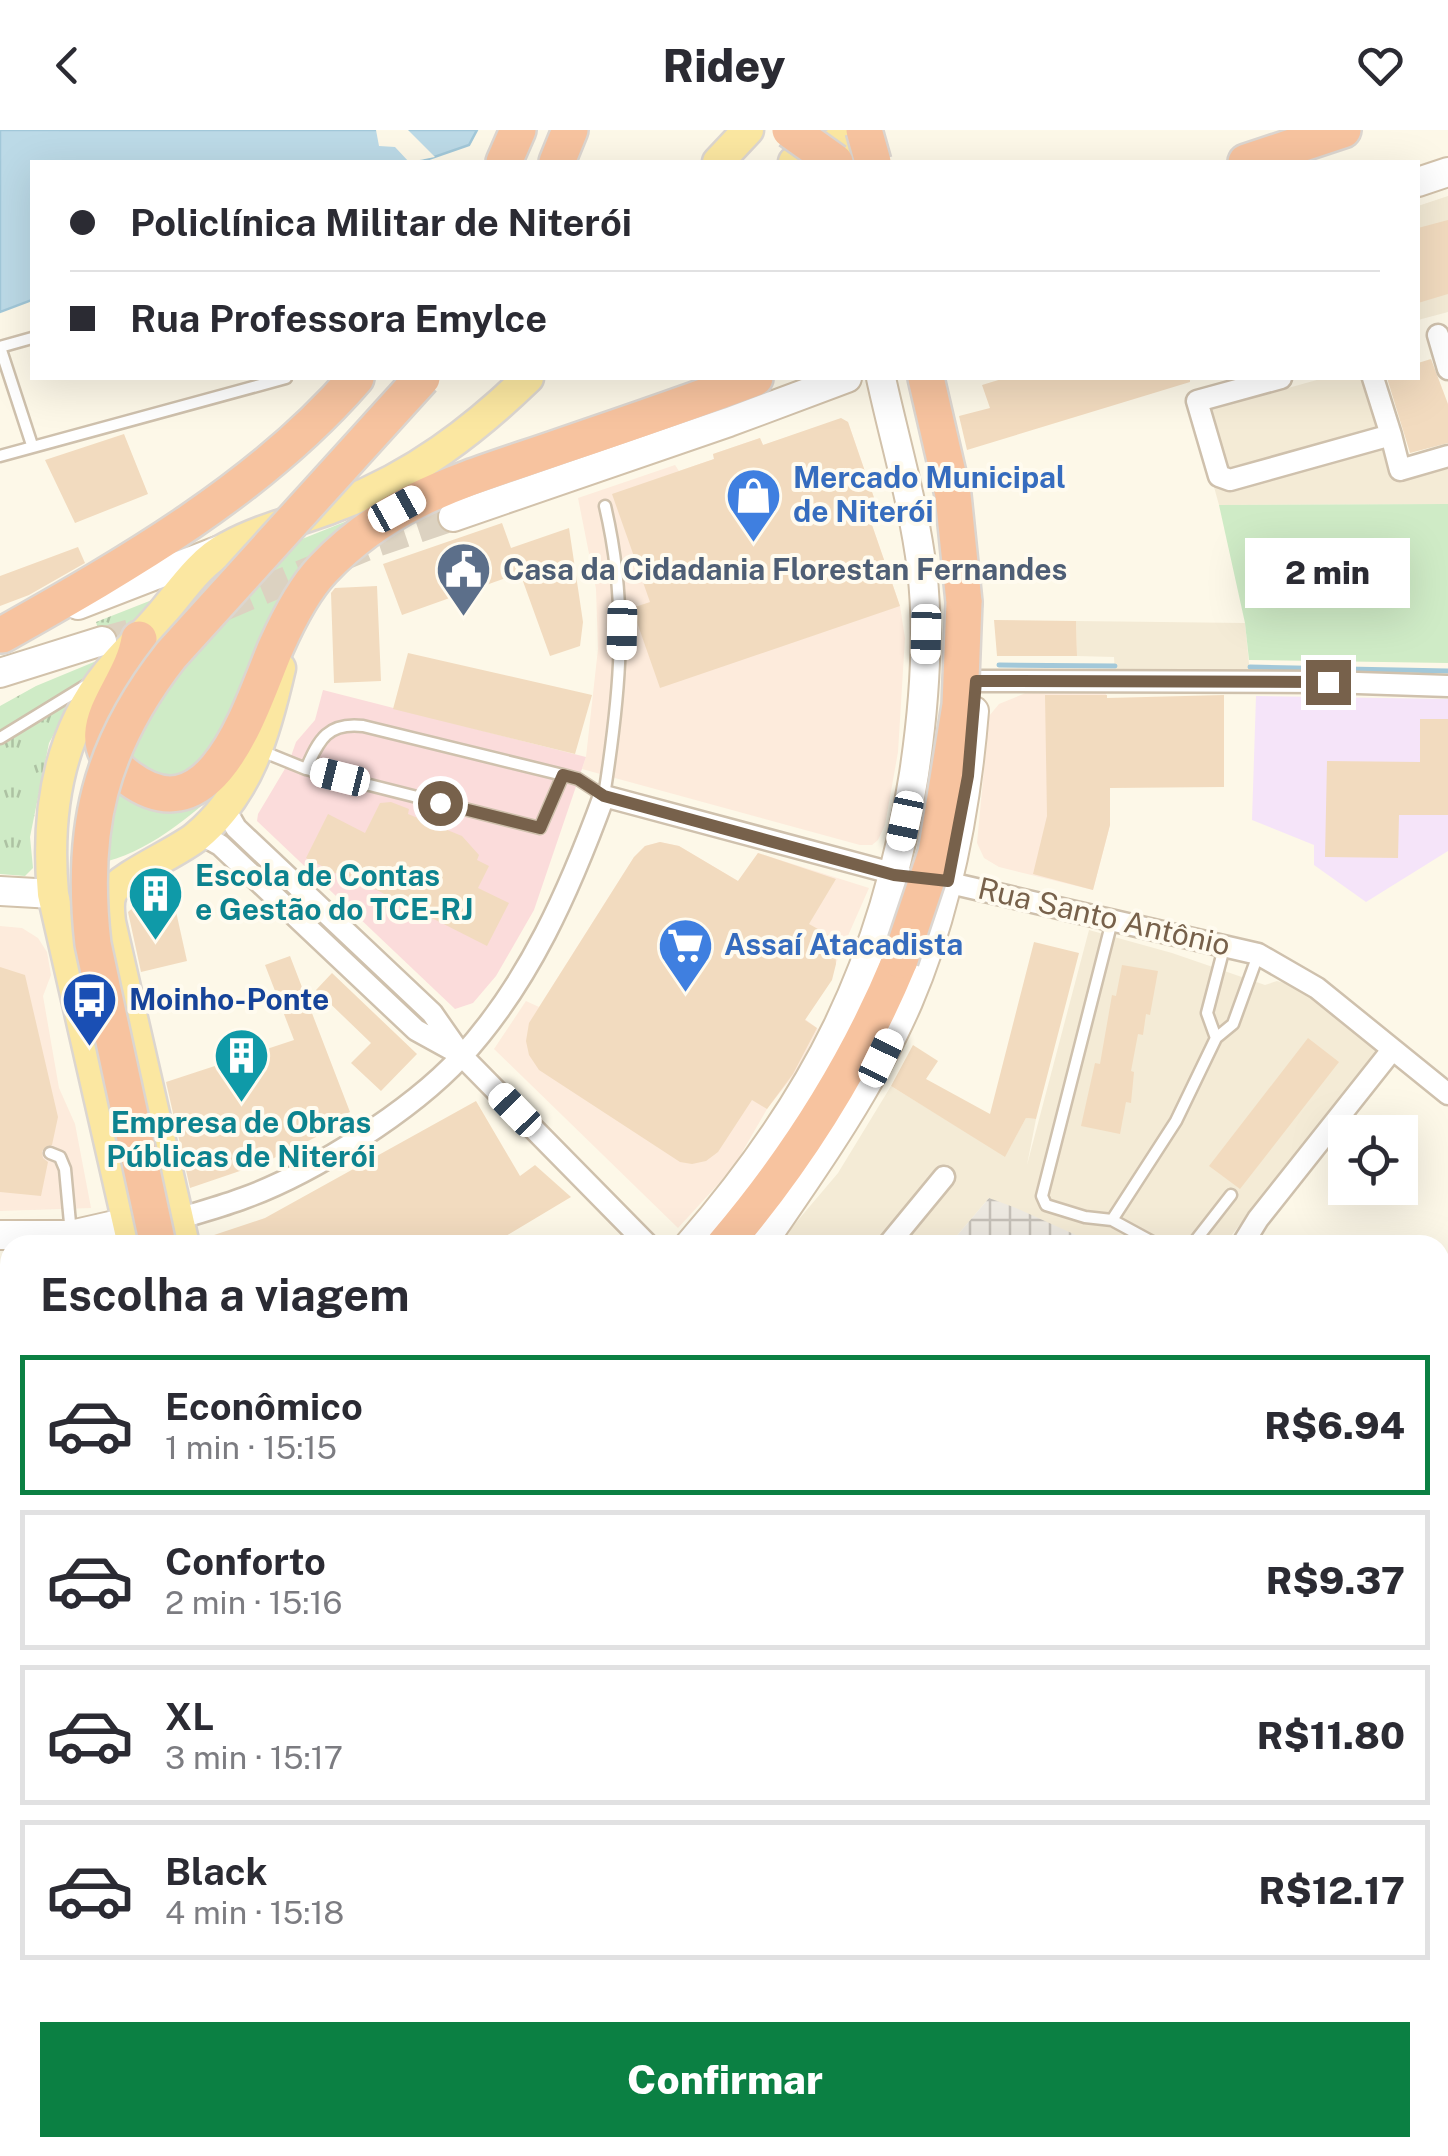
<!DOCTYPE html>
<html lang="pt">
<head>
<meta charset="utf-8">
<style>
	:root { --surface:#fff; --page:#f2f2f3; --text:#2b2b33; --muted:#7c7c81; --line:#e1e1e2; --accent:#0b8043 }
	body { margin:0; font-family:"Public Sans",sans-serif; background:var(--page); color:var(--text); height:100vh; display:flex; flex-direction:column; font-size:38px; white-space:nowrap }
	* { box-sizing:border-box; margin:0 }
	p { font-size:32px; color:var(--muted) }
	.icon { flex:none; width:55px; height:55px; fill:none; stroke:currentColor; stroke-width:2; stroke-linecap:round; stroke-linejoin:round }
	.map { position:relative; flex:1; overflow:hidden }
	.panel { position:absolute; left:0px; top:1105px; width:1450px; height:922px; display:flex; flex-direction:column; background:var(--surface); border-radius:30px 30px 0 0; box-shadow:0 10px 40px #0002 }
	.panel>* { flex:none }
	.guide { position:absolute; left:30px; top:30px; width:1390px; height:220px; border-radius:0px; box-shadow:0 10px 40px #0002; display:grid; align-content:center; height:220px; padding:0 40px; background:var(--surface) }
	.tools { position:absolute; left:1328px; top:985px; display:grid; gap:20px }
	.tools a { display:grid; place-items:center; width:90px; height:90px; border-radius:0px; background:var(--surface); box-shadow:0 10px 40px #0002; font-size:50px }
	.end { position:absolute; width:45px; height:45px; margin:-22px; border:12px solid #77614b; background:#fff; box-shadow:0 0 0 5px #fff }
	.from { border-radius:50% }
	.bubble { position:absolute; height:70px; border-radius:0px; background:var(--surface); box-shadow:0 10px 40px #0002; font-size:32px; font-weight:800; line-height:70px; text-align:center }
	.car { position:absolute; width:30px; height:60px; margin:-30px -15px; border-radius:12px; box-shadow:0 0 8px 2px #0007; background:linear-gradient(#fff 24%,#345 0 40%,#fff 0 76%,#345 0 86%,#fff 0) }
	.guide b { display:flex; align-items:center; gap:35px; height:95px; font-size:38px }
	.guide b+b { border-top:2px solid var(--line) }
	.guide i { width:25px; height:25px; background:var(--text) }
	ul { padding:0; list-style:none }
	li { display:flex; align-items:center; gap:30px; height:140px; margin:0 20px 15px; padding:0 20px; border:5px solid var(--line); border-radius:0px }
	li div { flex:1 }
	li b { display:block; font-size:38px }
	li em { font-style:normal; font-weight:800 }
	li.current { border-color:var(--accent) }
	li>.icon { width:90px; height:90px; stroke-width:1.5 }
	h2 { padding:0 40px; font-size:45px; line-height:120px }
	.button { display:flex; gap:20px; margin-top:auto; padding:20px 40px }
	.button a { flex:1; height:115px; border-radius:0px; background:var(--accent); color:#fff; font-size:40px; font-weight:800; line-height:115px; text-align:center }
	header { display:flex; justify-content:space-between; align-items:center; height:130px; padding:0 40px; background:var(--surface); font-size:45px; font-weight:800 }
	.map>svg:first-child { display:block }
	.residential { fill:#f4ebd6 }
	.commercial { fill:#fdebdc }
	.industrial { fill:url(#industrial-grid) }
	.education { fill:#f5e4f9 }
	.medical { fill:#fbdcdb }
	.park { fill:url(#park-tufts) }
	.garden { fill:#cfebc6 }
	.water { fill:#bcdae7; stroke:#a2c8d9; stroke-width:2.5 }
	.pier { fill:#fdf8e8 }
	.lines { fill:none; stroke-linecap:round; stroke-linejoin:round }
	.stream { stroke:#a2c8d9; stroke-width:5 }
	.building { fill:#f2dbbf }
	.secondary-tunnel { stroke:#dcd2c1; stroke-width:28; stroke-dasharray:28 14; stroke-linecap:butt }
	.lane-casing { stroke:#cfc1ad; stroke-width:15 }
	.street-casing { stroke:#cfc1ad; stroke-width:25 }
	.secondary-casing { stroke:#d2c2ab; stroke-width:32 }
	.primary-casing { stroke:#dcd6d0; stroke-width:35 }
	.highway-casing { stroke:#dcd6d0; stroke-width:40 }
	.lane { stroke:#fff; stroke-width:10 }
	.street { stroke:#fff; stroke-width:20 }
	.secondary { stroke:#fff; stroke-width:28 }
	.primary { stroke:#fbe7a1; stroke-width:30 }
	.highway { stroke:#f7c39f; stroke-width:35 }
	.highway-bridge-casing { stroke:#dcd6d0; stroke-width:40; stroke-linecap:butt }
	.highway-bridge { stroke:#f7c39f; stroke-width:35 }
	.route { stroke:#77614b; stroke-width:12 }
	.labels { text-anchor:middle; stroke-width:8; stroke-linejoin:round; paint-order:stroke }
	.shop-label { font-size:30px; font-weight:bold; fill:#366cbe; stroke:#fffbef; text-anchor:start }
	.service-label { font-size:30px; font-weight:bold; fill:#4e5e75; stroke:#fffbef; text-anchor:start }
	.culture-label { font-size:30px; font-weight:bold; fill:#0d838f; stroke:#fffbef; text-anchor:start }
	.street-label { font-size:30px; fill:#77614b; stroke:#fffbef }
	.transit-label { font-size:30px; font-weight:bold; fill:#164399; stroke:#fffbef; text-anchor:start }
</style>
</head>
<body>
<header><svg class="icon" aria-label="back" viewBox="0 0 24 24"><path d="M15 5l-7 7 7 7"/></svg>Ridey<svg class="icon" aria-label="heart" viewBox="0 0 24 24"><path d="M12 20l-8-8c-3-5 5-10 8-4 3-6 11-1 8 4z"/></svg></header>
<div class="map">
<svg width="1448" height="2026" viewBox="0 0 1448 2026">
	<defs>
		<pattern id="industrial-grid" width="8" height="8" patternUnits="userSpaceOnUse" patternTransform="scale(2.5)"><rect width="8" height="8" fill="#ede9e1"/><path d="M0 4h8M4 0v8" fill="none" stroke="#c5c0b8"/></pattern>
		<pattern id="park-tufts" width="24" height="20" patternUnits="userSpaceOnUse" patternTransform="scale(2.5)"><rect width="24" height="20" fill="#cfebc6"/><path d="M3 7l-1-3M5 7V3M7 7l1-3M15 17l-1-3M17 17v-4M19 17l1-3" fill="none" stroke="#adc2a3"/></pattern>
	</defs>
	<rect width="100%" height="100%" fill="#fdf8e8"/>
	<path class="residential" d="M1448,66V182L1418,190V76Z
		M1324,248H1369L1398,345L1448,333V374L1219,375L1214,357L1221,355L1208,280Z
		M1076,491L1245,493L1250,544L1115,543L1114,527L1077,526Z
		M1089,800L1172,823L1265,855L1277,851L1289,854L1312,868L1376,921L1224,1115H1098L989,1068L949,1115H777L838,1043L891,956L1005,1026L1026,988L1036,989L1027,1035Z"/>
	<path class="commercial" d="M841,289L848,292L882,391L872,395L900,476L905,508L898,622L885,695L878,710L872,715H860L582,639L586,627L598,519L596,459L578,368L675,335L679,341L714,329L713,324L760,308L763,315Z
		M1028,562H1106L1110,695L1093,760L999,737L984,728L977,713L989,586L999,574Z
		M660,712L679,716L738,751L758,723L869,758L836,833L805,889L818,899L797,941L767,979L733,1038L678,1098L494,919L526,871L539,877L634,727L645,716Z
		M0,796L22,798L38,808L47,822L51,845L43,866L59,958L75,994L91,1078L0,1081Z"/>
	<path class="industrial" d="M989,1068L1016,1078L1098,1115H949Z"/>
	<path class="education" d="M1256,566L1448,569V721L1366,772L1314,735V715L1252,690Z
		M0,1472H10V1737H0Z"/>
	<path class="medical" d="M323,560L586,627L534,780L496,846L473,873L455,879L257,691L258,684L289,632L296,612L315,590Z
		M0,1788H10V2009H0Z"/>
	<path class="park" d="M152,470L109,529L75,566L49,613L30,707L33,738L25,746L0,744V576L36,556L106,527L96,492Z"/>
	<path class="garden" d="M1448,374V533L1249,530L1245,493L1219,375Z
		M357,387L214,629L167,654L127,630V566L287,415Z
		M112,657C148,684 172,682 213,666C171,702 133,731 78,737Z
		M0,1222H10V1354L0,1353Z"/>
	<path class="water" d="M0,0H477L469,15L420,32H32V170L0,182Z"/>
	<path class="pier" d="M376,0H408L435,27L409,32L395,17L379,16Z"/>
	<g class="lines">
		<path class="stream" d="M999,535L1115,536
			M1250,537L1448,541"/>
	</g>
	<path class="building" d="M1448,90V164L1418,173V98Z
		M1431,229L1448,274V313L1410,323L1387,248H1418V233Z
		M1005,248H1190V252L967,320L959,286L990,278L982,255Z
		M841,288L848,292L882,391L872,395L900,476L660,558L632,478L650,472L612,364L714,329L713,324L760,308L763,315Z
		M124,304L148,364L75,393L45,330Z
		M502,393L511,418L569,398L583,492L580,516L550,526L520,443L402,485L383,434Z
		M78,417L85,433L29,465L0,476V446Z
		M377,456L381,551L334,553L331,463L335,458Z
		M994,490L1076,491L1077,526H997Z
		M408,523L592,565L575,624L393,579Z
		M1045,565H1107V568L1224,565V657L1110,658V695L1093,760L1033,744L1047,686Z
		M1420,589H1448V685H1399L1398,728L1325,727L1327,631L1420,632Z
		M391,672L409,679L408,684L462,706L479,725L477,730L489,736L478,758L509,773L487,816L347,745L345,748L306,728L328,684L365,703L380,673Z
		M660,712L679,716L738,751L758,723L836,749L809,794L827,804L835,819L836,834L832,850L805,890L817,898L793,944L767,979L752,970L718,1022L706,1031L692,1034L680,1032L539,940L529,925L526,911L529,893L634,727L645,716Z
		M171,759L187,831L141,842L128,782L136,775Z
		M1034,812L1079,823L1036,989L1026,988L1005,1027L891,956L913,915L938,931L926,949L990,984Z
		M290,826L350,982L325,994L328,1001L266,1032L190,1058L166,952L294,910L265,835Z
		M1122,835L1158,841L1150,885L1146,884L1143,905L1138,904L1131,941L1134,942L1131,973L1126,972L1120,1004L1081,996L1095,933L1100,934L1112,865L1116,866Z
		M0,837L25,845L58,987L52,1015L42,1021L43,1028L48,1032L41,1066L0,1062Z
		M332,843L417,924L381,961L351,933L371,913L316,860Z
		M1308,908L1339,932L1240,1059L1209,1036Z
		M476,971L520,1046L535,1035L571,1067L491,1115H202V1109L265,1088Z"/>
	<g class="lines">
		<path class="secondary-tunnel" d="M102,511L221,478L373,414L453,387"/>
		<defs>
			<path id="lane" d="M32,315L0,217L32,208
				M0,326L286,248
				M0,608L85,556
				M259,620L306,639
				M563,645L540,698L306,639C319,609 328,592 363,596L563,645L578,649L604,666C620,564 629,478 605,376
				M1112,791L1042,1066L1046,1075L1085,1087L1112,1090L1176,991L1216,908L1233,894L1258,825
				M1216,908L1207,883L1225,814
				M50,1023L60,1027L65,1039L71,1104
				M1112,1090L1158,1115
				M1192,1115L1231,1065"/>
			<path id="street" d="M1438,205L1448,239
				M1281,248L1197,271L1219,346L1230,350L1391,305L1373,248
				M1391,305L1400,340L1448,326
				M976,551L1328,552L1448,556
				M225,679L236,698L432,883L462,926L648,1115
				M200,704L220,715L416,900L456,922
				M937,750L1258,824L1317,858L1448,964
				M178,1089C200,1082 223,1076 244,1068C313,1043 411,981 461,927C529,853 570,759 604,666L903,746
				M888,1115L944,1047
				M1242,1115L1258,1089L1392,920
				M1440,1829L1448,1820
				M1440,1893L1448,1892
				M817,2018L825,2026
				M223,2026L276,2018
				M1124,2026L1136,2018"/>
			<path id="secondary" d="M1418,52L1448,42
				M453,387L729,292L847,248
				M78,475L220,420
				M0,543L102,511
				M0,761L53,764
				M0,1105H71L128,1092
				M689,1115C815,970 884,835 914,644C924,577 930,508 922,440C914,375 895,312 881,248
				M761,1115C815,1037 870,959 908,872C947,781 966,680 974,581
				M1440,1193L1448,1183
				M0,1410L10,1411
				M0,1455L10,1456
				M0,1757H10
				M764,2026L771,2018"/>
			<path id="primary" d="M718,32L748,0
				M794,32L865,0
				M133,1115L53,764C46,685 57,606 108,543C124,523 143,506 159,487C179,464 200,431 228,417C262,398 305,389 341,374C414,346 473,301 528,248
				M184,1115L110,792C109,782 107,771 112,762C120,747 178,722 196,707C249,663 265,603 280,538
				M337,2018L339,2026
				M371,2018L373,2026"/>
			<path id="highway" d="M504,32L518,0
				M557,32L570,0
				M1246,32L1343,0
				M926,248L953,365L964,472
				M2,505C128,434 261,358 356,248
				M139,509C131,563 68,604 129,648C214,711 253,570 276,517C288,490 303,460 323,439C392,366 471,348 562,316C627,294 691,272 755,248
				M724,1115C797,1029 857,934 900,830"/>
		</defs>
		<use href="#lane" class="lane-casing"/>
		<use href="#street" class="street-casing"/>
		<use href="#secondary" class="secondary-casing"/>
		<use href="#primary" class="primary-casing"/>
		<use href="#highway" class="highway-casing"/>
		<use href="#lane" class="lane"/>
		<use href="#street" class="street"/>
		<use href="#secondary" class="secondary"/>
		<use href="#primary" class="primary"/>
		<use href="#highway" class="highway"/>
		<defs>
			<path id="highway-bridge" d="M790,0L835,32
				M864,0L873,32
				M900,830L936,723L960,575L964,472
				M158,1115L93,814C80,700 99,617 171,525L422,248"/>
		</defs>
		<use href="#highway-bridge" class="highway-bridge-casing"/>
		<use href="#highway-bridge" class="highway-bridge"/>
	</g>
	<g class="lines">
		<path class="route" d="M440,673L540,698L563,645L578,649L604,666L894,745L948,751L968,646L976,551L1328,552"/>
	</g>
	<defs>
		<symbol id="shop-pin" viewBox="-11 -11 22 30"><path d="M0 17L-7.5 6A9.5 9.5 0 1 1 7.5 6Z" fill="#3f7fe0" stroke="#fffbef"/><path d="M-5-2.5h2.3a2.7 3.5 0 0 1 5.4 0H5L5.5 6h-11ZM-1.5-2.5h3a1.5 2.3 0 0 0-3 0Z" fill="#fff"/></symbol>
		<symbol id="civic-pin" viewBox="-11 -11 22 30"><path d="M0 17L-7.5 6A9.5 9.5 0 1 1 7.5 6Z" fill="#5c6f8a" stroke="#fffbef"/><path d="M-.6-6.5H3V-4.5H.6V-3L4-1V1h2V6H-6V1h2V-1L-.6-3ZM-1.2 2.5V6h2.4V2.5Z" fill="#fff"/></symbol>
		<symbol id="building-pin" viewBox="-11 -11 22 30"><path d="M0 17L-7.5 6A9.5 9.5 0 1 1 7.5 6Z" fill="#0f9aa8" stroke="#fffbef"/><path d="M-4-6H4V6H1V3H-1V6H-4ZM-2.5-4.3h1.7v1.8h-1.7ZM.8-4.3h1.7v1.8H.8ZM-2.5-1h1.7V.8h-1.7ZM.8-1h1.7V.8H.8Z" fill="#fff"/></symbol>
		<symbol id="supermarket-pin" viewBox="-11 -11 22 30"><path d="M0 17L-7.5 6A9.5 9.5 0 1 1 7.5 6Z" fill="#3f7fe0" stroke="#fffbef"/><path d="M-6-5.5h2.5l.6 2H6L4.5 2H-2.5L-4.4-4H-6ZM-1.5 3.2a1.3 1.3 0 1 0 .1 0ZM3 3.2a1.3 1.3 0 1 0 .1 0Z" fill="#fff"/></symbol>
		<symbol id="bus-pin" viewBox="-11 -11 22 30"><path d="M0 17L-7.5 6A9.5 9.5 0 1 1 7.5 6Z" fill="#1a4fb4" stroke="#fffbef"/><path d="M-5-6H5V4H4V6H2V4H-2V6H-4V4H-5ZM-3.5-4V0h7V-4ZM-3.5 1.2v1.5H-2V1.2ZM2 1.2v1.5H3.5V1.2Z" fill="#fff"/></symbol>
	</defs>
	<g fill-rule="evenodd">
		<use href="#shop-pin" x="722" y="334" width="63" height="86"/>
		<use href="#civic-pin" x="432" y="408" width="63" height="86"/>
		<use href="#building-pin" x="124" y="732" width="63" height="86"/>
		<use href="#supermarket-pin" x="654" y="784" width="63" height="86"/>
		<use href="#bus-pin" x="58" y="838" width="63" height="86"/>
		<use href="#building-pin" x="210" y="894" width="63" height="86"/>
	</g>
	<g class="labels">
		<g class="shop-label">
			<text x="793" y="358">Mercado Municipal<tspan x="793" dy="34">de Niterói</tspan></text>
			<text x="724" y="825">Assaí Atacadista</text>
		</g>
		<g class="service-label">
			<text x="503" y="450">Casa da Cidadania Florestan Fernandes</text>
		</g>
		<g class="culture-label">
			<text x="195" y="756">Escola de Contas<tspan x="195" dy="34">e Gestão do TCE-RJ</tspan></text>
			<text x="241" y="1003" text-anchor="middle">Empresa de Obras<tspan x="241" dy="34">Públicas de Niterói</tspan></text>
		</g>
		<g class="street-label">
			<text transform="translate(1104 787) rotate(13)" y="10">Rua Santo Antônio</text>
		</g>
		<g class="transit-label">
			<text x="129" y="880">Moinho-Ponte</text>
		</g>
	</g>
</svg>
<div class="tools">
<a><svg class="icon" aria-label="locate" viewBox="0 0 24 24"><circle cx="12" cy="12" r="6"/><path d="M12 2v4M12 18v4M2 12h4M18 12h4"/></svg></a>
</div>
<i class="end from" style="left:440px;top:673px"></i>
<i class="end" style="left:1328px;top:552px"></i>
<div class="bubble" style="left:1245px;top:408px;width:165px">2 min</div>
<i class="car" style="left:397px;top:379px;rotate:61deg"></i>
<i class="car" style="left:622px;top:500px;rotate:181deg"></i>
<i class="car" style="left:926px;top:504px;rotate:181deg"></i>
<i class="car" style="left:340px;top:647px;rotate:284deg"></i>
<i class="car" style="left:905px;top:691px;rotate:192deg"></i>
<i class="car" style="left:881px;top:928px;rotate:26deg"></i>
<i class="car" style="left:515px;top:980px;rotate:316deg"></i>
<div class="guide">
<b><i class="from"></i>Policlínica Militar de Niterói</b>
<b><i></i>Rua Professora Emylce</b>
</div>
<section class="panel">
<h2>Escolha a viagem</h2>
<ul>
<li class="current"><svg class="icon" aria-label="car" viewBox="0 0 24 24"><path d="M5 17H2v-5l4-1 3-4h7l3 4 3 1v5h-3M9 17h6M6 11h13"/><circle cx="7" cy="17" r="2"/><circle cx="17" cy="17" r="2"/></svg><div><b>Econômico</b><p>1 min · 15:15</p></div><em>R$6.94</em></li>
<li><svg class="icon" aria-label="car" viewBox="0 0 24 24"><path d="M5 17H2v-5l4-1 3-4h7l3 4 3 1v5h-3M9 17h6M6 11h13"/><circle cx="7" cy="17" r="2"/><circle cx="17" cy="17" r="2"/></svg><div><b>Conforto</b><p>2 min · 15:16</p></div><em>R$9.37</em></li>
<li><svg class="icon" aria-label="car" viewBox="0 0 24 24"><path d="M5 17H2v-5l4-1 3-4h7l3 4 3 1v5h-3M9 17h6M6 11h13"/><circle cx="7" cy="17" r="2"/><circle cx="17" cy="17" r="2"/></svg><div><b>XL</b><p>3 min · 15:17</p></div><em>R$11.80</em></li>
<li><svg class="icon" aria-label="car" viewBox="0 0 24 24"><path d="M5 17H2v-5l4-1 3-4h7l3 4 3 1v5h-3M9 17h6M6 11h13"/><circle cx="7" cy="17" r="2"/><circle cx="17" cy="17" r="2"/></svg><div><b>Black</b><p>4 min · 15:18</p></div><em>R$12.17</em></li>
</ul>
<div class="button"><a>Confirmar</a></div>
</section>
</div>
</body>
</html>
